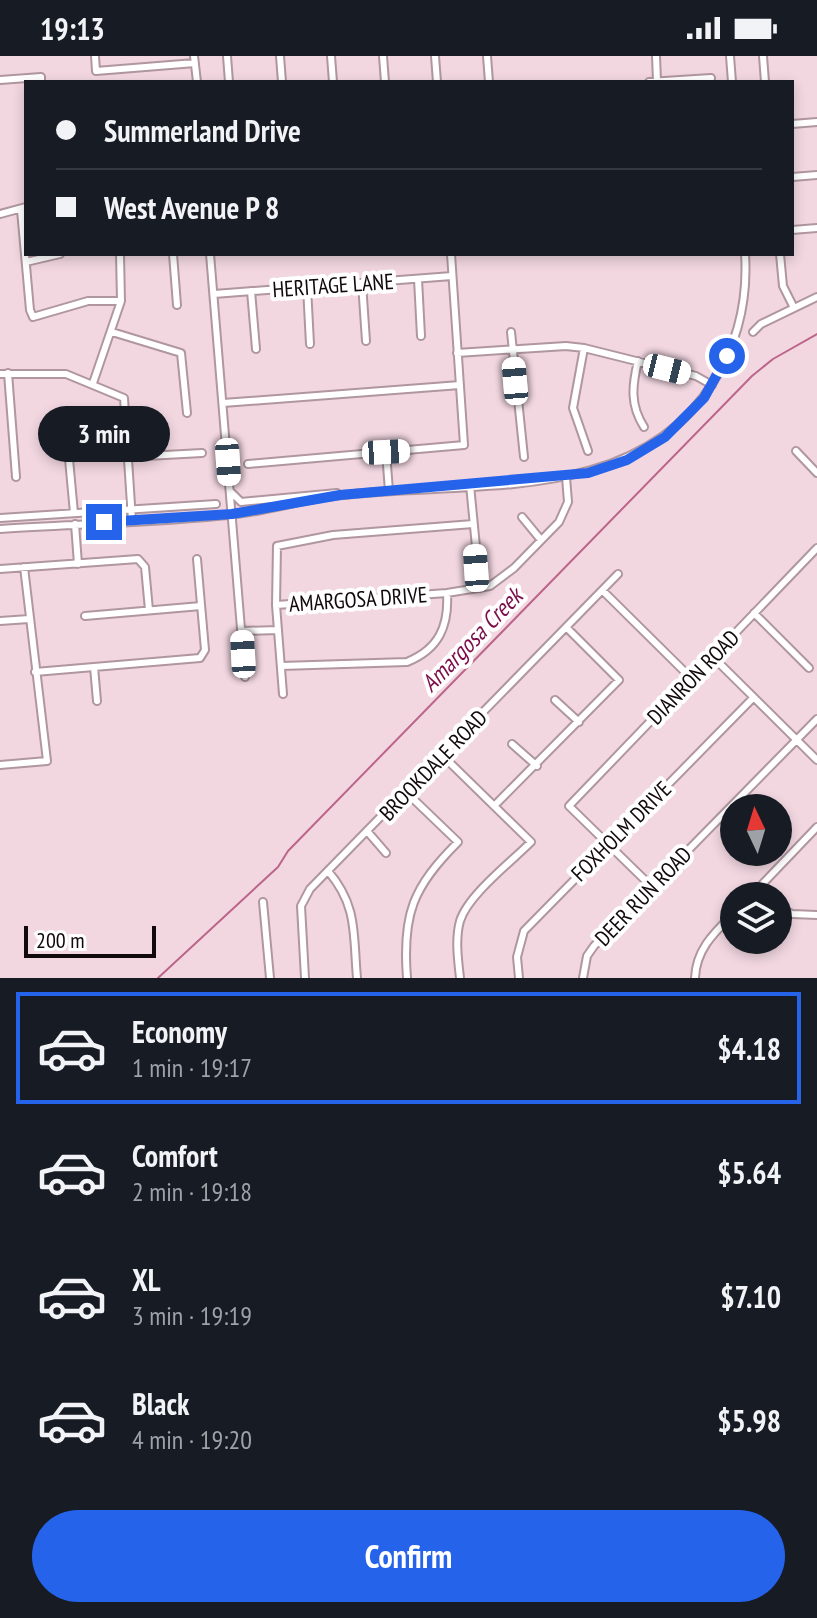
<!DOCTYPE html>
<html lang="en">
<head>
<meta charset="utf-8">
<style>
	:root { --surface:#171b24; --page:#242831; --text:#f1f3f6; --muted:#9ea1a6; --line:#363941; --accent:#2563eb }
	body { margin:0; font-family:"PT Sans Narrow",sans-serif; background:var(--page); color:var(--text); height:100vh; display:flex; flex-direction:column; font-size:30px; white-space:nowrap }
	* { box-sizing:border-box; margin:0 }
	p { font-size:26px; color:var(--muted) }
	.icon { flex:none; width:44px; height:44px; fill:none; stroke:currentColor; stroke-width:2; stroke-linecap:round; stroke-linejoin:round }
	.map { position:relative; height:922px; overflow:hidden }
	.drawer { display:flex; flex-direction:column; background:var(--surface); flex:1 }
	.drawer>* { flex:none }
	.banner { position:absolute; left:24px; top:24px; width:770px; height:176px; border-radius:0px; box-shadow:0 4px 12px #0003; display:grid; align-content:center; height:176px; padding:0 32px; background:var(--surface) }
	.needle { width:52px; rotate:356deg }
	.tools { position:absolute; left:720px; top:738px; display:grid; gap:16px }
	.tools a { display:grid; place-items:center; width:72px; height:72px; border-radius:50%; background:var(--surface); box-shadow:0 4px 12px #0003; font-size:40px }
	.scale { position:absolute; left:24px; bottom:20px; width:132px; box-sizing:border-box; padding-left:8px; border:4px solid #11090c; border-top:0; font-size:22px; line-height:28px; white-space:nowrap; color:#11090c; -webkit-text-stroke:6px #fff; paint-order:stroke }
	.end { position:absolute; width:36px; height:36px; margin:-18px; border:10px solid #2563eb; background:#fff; box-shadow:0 0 0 4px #fff }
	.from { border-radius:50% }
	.bubble { position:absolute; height:56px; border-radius:28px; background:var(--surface); box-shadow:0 4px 12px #0003; font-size:26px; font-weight:800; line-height:56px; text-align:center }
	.car { position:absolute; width:24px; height:48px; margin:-24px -12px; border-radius:10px; box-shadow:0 0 6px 2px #0007; background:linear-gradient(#fff 24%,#345 0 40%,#fff 0 76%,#345 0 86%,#fff 0) }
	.banner b { display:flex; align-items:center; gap:28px; height:76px; font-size:30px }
	.banner b+b { border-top:2px solid var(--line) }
	.banner i { width:20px; height:20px; background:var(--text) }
	ul { padding:14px 0 0; list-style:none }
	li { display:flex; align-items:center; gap:24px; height:112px; margin:0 16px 12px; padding:0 16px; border:4px solid transparent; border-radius:0px }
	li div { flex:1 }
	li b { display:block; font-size:30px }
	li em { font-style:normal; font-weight:800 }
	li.selected { border-color:var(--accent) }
	li>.icon { width:72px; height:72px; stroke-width:1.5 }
	.action { display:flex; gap:16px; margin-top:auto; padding:16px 32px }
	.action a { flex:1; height:92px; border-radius:48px; background:var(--accent); color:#fff; font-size:32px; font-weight:800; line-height:92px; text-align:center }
	.status { display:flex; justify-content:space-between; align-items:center; height:56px; padding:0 40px; background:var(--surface); direction:ltr }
	.status svg { height:22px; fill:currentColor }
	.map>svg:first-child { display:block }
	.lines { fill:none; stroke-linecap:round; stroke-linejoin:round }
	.stream { stroke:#bb6589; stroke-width:2 }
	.minor-casing { stroke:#b0969f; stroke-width:10 }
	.minor { stroke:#fff; stroke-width:6 }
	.route { stroke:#2563eb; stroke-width:10 }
	.labels { text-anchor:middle; stroke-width:8; stroke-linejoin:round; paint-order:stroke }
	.street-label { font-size:22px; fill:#11090c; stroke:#fff }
	.water-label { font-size:24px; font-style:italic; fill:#7b0e49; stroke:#fff }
</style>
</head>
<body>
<div class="status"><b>19:13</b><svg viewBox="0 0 49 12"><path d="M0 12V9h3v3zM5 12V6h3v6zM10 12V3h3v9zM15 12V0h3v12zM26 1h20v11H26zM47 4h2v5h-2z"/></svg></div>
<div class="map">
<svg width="817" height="922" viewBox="0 0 817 922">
	<rect width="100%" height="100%" fill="#f2d7e1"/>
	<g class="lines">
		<path class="stream" d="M158,922L278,811L288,795L752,320L773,303L817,278"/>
		<defs>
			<path id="minor" d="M95,0L96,15L195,7
				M194,0L197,26
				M227,0L229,26
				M280,0L282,26
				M331,0L333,26
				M383,0L385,26
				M435,0L437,26
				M487,0L489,26
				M656,0L657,25
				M730,0L732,26
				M763,0L765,26
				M0,24L41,21V26
				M649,26L711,22
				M792,68L817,66
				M792,121L817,119
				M21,154L30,254L33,261L88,245H121
				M0,158L26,151
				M792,174L817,172
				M173,198L177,249
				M210,198L245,621
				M780,198L783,230L794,252
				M26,206L60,198
				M418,223L421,280
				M362,227L366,285
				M307,231L310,288
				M251,235L256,293
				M214,238L452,220
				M112,276L181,297L187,357
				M511,276L524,401
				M753,276L761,268L817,241
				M584,292L573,352L588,395
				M457,297L566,290L584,292L696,320L712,329
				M638,305C632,330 630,349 644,371
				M8,317L16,421
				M0,318H66L124,342L132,464
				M93,327L121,245L120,198
				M223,347L460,329
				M65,360L74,457
				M796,395L817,417
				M386,396L389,435
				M128,401L202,397
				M248,408L464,389L451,198
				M470,429L480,532
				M230,435L241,446L337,437
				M522,461L541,484
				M0,462L216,448
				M75,468L78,508
				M0,473C78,468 158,467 236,458C272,454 307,442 343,439C470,424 637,451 714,325C738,286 748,244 745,198
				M0,513L138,503L145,511L149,554
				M603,535L692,623
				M276,549L447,537L490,530L514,512L559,466L568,446L566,421
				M754,557L809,612
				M85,560L201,550
				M0,565L29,563
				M242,575L278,574
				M712,600L817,704
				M281,610L407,606C439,593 449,570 447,537
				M94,611L97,645
				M35,616L200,602L205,594L197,503
				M283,638L276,549L277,490L333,479L473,468
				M555,644L579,666
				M512,688L537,710
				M442,699L531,786C511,806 468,839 460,865C455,883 458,904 460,922
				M0,709L47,705L24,511
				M406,736L458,786C413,831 402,858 407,922
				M494,750L619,624L567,572
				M367,775L386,797
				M328,815C358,850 353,878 357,922
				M651,830L569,750L817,492
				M759,831L768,840
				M751,840L817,771
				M263,846L270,922
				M778,850L792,858L817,859
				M305,922L301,850L310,833L618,518
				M519,922L517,901L524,875L753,642
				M583,922L587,900L594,890L817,663
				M695,922C696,893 715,876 734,857"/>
		</defs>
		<use href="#minor" class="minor-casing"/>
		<use href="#minor" class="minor"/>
	</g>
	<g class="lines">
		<path class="route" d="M104,466L232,458L340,439L588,417L627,404L665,381L704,342L727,300"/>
	</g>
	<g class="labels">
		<g class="street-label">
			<text transform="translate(333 229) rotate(-4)" y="8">HERITAGE LANE</text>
			<text transform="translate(358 543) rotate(-4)" y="8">AMARGOSA DRIVE</text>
			<text transform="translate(693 621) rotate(-46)" y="8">DIANRON ROAD</text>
			<text transform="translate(433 709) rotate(-46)" y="8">BROOKDALE ROAD</text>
			<text transform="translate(621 775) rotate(-45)" y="8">FOXHOLM DRIVE</text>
			<text transform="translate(643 840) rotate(-46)" y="8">DEER RUN ROAD</text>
		</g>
		<g class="water-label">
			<text transform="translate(472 584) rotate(-46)" y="8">Amargosa Creek</text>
		</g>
	</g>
</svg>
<div class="tools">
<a><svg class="needle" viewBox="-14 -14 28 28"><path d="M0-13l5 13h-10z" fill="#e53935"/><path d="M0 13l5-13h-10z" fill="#9ea1a6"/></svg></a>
<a><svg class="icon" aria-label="layers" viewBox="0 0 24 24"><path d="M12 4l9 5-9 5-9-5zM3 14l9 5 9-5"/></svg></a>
</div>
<div class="scale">200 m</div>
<i class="end from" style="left:727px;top:300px"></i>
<i class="end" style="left:104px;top:466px"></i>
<div class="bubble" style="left:38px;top:350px;width:132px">3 min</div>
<i class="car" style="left:667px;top:313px;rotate:104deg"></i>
<i class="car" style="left:515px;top:325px;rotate:355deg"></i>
<i class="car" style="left:386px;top:396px;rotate:87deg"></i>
<i class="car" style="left:228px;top:406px;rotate:176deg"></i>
<i class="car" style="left:476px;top:512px;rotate:356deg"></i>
<i class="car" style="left:243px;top:598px;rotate:357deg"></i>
<div class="banner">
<b><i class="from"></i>Summerland Drive</b>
<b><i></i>West Avenue P 8</b>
</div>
</div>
<section class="drawer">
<ul>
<li class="selected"><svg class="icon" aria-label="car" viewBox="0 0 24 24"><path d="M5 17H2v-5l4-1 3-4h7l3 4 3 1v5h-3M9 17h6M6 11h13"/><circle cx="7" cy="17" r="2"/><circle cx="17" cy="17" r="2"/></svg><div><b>Economy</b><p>1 min · 19:17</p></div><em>$4.18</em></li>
<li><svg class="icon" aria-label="car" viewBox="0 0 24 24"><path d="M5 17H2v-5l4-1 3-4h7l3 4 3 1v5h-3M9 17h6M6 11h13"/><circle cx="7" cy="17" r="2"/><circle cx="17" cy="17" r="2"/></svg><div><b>Comfort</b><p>2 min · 19:18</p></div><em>$5.64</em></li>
<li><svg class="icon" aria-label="car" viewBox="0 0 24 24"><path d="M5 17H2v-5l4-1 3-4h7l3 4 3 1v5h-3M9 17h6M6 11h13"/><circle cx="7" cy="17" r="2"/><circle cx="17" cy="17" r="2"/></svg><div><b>XL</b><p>3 min · 19:19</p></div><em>$7.10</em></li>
<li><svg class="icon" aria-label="car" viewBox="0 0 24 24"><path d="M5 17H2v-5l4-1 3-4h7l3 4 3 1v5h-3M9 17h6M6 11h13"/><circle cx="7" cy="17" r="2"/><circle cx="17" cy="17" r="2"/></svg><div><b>Black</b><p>4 min · 19:20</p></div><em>$5.98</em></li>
</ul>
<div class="action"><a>Confirm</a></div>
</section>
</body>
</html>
